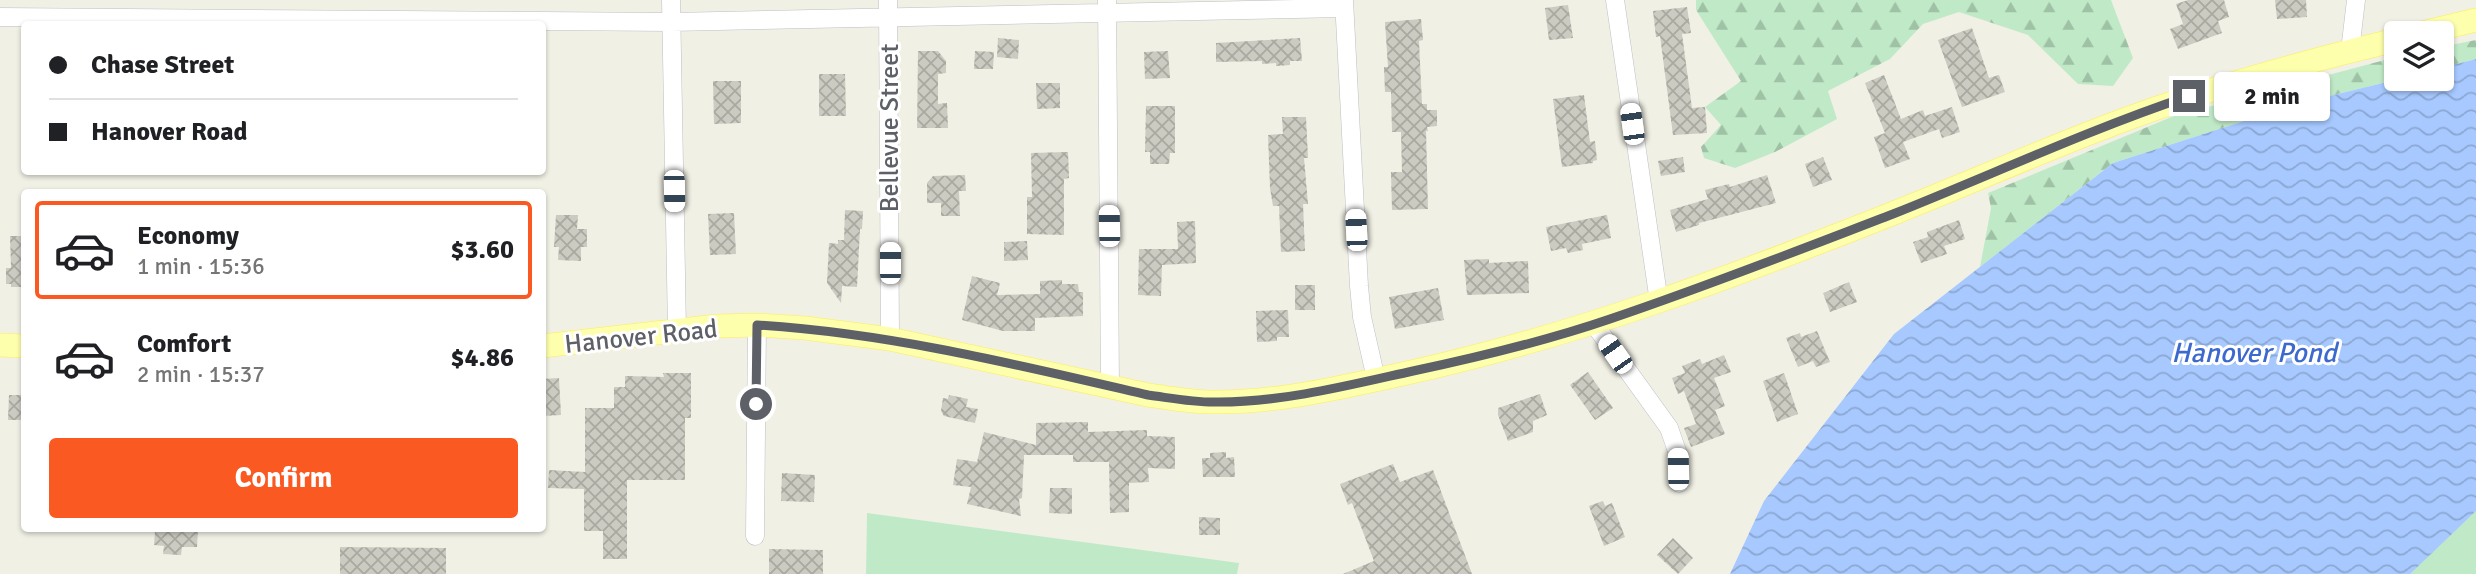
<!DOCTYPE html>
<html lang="en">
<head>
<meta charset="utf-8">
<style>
	:root { --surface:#fff; --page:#f2f2f2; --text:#202124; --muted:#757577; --line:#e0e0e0; --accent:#fa5a22 }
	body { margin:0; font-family:Signika,sans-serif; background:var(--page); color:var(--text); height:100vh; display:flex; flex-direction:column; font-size:26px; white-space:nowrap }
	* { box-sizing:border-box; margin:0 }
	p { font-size:23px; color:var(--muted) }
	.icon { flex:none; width:38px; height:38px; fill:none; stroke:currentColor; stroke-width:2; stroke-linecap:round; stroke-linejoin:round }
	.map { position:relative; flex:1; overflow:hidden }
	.details { position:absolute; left:21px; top:189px; width:525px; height:343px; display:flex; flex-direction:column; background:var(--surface); border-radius:7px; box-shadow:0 2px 5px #0004 }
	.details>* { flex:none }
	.hud { position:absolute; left:21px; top:21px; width:525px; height:154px; border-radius:7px; box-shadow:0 2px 5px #0004; display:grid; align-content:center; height:154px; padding:0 28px; background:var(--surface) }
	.controls { position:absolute; left:2384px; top:21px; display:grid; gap:14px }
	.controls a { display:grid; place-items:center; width:70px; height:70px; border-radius:7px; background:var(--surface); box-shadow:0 2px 5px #0004; font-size:35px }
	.end { position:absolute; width:32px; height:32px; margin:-16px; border:9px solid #5d6067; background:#fff; box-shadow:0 0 0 4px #fff }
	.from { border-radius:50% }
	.bubble { position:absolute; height:49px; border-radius:7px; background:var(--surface); box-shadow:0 2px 5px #0004; font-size:23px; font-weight:700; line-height:49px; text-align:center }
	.car { position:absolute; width:21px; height:42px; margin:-21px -10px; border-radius:9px; box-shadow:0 0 5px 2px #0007; background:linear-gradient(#fff 24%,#345 0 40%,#fff 0 76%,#345 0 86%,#fff 0) }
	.hud b { display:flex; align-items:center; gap:24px; height:66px; font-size:26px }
	.hud b+b { border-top:2px solid var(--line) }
	.hud i { width:18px; height:18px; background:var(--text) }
	ul { padding:12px 0 0; list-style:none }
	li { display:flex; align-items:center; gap:21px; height:98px; margin:0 14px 10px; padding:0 14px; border:4px solid transparent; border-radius:7px }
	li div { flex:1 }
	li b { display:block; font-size:26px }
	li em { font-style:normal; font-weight:700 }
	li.active { border-color:var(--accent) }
	li>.icon { width:63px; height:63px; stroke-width:1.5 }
	.primary-button { display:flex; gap:14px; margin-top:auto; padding:14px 28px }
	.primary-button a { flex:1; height:80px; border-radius:7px; background:var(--accent); color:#fff; font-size:28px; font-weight:700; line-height:80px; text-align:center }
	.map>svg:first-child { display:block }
	.forest { fill:url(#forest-firs) }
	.green { fill:#c0eac7 }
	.water { fill:url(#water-waves) }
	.building { fill:url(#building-cross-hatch) }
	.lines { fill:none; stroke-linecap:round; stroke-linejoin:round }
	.minor-casing { stroke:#bdbec5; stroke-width:19 }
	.major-casing { stroke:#ffee50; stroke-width:24 }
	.minor { stroke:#fff; stroke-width:18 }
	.major { stroke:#fdffac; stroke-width:23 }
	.route { stroke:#5d6067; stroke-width:9 }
	.labels { text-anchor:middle; stroke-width:6; stroke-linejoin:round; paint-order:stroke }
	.street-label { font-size:26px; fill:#5d6067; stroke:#fff }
	.water-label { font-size:28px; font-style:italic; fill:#3d69cf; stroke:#fff }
</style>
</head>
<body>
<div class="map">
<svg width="2476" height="574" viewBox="0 0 2476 574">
	<defs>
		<pattern id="forest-firs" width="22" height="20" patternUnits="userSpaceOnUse" patternTransform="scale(1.75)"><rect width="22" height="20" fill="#c0eac7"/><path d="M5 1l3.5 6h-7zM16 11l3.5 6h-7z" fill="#9fc1a5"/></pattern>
		<pattern id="water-waves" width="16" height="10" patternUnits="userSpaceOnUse" patternTransform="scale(1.75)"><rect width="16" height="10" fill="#a7c9ff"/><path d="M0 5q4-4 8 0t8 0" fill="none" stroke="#8ba7d2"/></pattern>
		<pattern id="building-cross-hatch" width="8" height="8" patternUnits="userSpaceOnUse" patternTransform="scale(1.75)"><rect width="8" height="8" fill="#cccbc2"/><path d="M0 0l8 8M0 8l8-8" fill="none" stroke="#a9a8a1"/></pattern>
	</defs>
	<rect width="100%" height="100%" fill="#f1f0e5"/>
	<path class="forest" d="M1696,0H2111L2133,58L2113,86L2078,84L2028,35L1959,12L1923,24L1890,59L1828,91L1837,119L1775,152L1735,168L1704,158L1701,147L1721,125L1705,107L1741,81L1696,10Z
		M2476,40V59L2441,68V47Z
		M2396,57V79H2399L2297,104L2113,163L1980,267L1991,208L1988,193L2174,116Z"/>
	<path class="green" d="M2476,511V574H2410L2417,566Z
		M867,513L1239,563L1237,574H866Z"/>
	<path class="water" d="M2476,59V511L2410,574H1730L1764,501L1894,334L2113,163L2297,104L2399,79H2441V68Z"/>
	<path class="building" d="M2188,0H2224L2229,17L2218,21L2222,33L2178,49L2170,29L2183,24L2176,4Z
		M2275,0H2306L2307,17L2277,19Z
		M1568,5L1573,38L1549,40L1545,8Z
		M1687,7L1691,33L1682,34L1692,108L1705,107L1707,133L1673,135L1660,36L1656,37L1653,11Z
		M1421,19L1423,40L1419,41L1422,104H1427V110H1437V126L1427,127L1428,131H1426L1428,209L1392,210L1391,172H1402L1401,132H1392L1391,92H1385L1384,67H1388L1385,22Z
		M1972,28L1989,78L1999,75L2005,92L1962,107L1938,40Z
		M998,38L1019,40L1018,59L997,57Z
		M1300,38L1302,61H1290V65L1276,66V63L1262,64V61L1216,62V43Z
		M918,51H938L946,61V73L938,74V104L947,103L948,128H917Z
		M975,51L994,52L993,69H974Z
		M1168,51L1170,78L1145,79L1144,52Z
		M819,74H845L846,116H819Z
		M1884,75L1901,119L1923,110L1925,116L1952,107L1960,132L1942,138L1939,129L1903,142L1910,159L1885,168L1874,137L1885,133L1865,83Z
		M713,81H741V123L714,124Z
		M1036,83H1060V108L1037,109Z
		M1584,95L1590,142L1595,141L1597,160L1593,161V163L1562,167L1553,99Z
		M1146,106H1175V153H1170L1169,164H1150V152H1145Z
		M1282,117H1306L1308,158H1304L1308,204H1303L1305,251L1281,252L1279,206H1273L1270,188L1268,135L1283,134Z
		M1068,152L1069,178L1064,179V235L1027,234V197H1032L1031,153Z
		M1683,157L1685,172L1661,176L1658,161Z
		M1823,157L1832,180L1813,187L1805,164Z
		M965,175L966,191H959L960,216H941V203H927V183L933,176Z
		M1767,175L1776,203L1699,223V225L1676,232L1670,210L1708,199L1705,190L1729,184L1730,187Z
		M845,210L863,211L862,229H860L857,287L842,286L841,303L827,283L829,243L838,244V240H844Z
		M734,213L736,254L710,255L708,214Z
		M556,215H578L577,229H587V247H581V261L558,260L559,247H554Z
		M1607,215L1611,238L1582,244L1583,250L1568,253L1566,248L1551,251L1546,227Z
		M1959,220L1965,239L1944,246L1947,254L1921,263L1913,242L1928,237L1927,232Z
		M1195,221L1196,263L1162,265L1161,296L1138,295L1139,249H1178L1177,222Z
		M10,236H24V287H11V284H6V268H11Z
		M1027,241L1028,260L1004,261V242Z
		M1489,259V263L1528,261L1529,293L1467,295L1464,260Z
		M972,276L1000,283L997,295L1040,294V281L1062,280V284H1078L1079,292H1083V316L1035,318V331H1003L962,320Z
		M1849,282L1857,302L1830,312L1823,293Z
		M1295,285H1315V310H1295Z
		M1438,288L1444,320L1395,329L1389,297Z
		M1288,310L1289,337H1277V341L1257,342L1256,311Z
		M1817,331L1830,362L1816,367L1813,361L1798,367L1786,338L1800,333L1801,337Z
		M1724,355L1731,372L1714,378L1725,406L1715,410L1725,434L1691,447L1684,428L1696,424L1684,391L1678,394L1672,378L1685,373L1682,366L1700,359L1702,364Z
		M1588,372L1613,408L1595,420L1570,385Z
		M663,373H691V418H685V480H627V559H603V531H584V489L548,488L549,470L585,472V408H614V387H625V376L664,377Z
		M1784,373L1798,414L1777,422L1763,381Z
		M559,378L561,415L542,416V379Z
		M1540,394L1547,415L1533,421V432L1508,441L1498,415V408Z
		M9,395H24V420H8Z
		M949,395L968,399L966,407L978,409L975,423L944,416L941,411L943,398L948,399Z
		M1088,422V432L1147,430V436L1175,437V469L1148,468L1149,482L1129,483V512L1110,513L1109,462H1073V455H1024L1022,498L1019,499L1021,516L967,504L971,487L953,485L957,459L977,462L984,432L1036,445V423Z
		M1226,452V458L1234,457L1235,477H1203L1202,458H1210V453Z
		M1393,464L1400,482L1433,470L1472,574H1343L1374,561L1352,503L1348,505L1340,484Z
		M782,473L815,475L814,502L781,501Z
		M1050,488H1072V514L1049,513Z
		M1603,501L1605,506L1612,503L1625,537L1604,546L1589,506Z
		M1199,517L1220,518V535H1199Z
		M164,528H198L197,547H182L181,555L163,554L164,546L154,545L155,531L164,532Z
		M1673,538L1693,558L1678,574L1657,555Z
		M340,547L446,548V574H340Z
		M769,549L823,550V574H769Z"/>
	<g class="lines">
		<defs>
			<path id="minor" d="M671,0L677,330
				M888,0L890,339
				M1107,0L1110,386
				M1344,0L1359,286L1362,317L1376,379
				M1615,0L1659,302
				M0,17L671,22L1344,8
				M2350,51L2356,0
				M1594,324L1669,428L1678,454L1679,483
				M755,536L757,325"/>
			<path id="major" d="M2422,33L2476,20
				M0,345L24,346
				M542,346L717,326L757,325L805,328L890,339L1148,395C1171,398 1195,403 1219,402C1283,402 1346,386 1407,373C1575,336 1735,276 1894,213C1967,184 2039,152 2113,124C2205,89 2299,63 2396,40"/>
		</defs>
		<use href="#minor" class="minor-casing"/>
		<use href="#major" class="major-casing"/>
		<use href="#minor" class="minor"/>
		<use href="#major" class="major"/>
	</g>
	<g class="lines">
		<path class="route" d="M756,404L757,325C889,333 1019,365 1148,395C1171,398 1195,403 1219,402C1284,402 1350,385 1413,371C1479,357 1546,341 1610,319C1705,287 1799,250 1893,214C1991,175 2088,130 2189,96"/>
	</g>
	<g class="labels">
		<g class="street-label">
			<text transform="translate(889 128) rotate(-90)" y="9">Bellevue Street</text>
			<text transform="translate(641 336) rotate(-6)" y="9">Hanover Road</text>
		</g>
		<g class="water-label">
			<text x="2254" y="362">Hanover Pond</text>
		</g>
	</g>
</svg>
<div class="controls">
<a><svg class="icon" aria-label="layers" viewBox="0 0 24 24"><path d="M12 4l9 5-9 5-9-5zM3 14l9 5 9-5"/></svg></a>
</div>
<i class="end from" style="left:756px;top:404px"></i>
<i class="end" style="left:2189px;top:96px"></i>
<div class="bubble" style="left:2214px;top:72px;width:116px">2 min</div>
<i class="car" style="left:1632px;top:124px;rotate:352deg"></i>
<i class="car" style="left:674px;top:191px;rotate:179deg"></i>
<i class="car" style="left:1109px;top:226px;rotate:359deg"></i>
<i class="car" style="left:1356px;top:230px;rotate:357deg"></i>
<i class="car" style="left:890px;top:263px;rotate:0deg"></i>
<i class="car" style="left:1615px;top:354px;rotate:325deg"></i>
<i class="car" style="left:1678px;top:469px;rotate:359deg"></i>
<div class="hud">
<b><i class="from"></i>Chase Street</b>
<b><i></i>Hanover Road</b>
</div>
<section class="details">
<ul>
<li class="active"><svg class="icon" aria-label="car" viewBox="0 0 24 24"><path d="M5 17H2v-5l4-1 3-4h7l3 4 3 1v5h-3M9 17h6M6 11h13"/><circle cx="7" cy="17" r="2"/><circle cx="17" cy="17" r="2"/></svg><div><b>Economy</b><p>1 min · 15:36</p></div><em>$3.60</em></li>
<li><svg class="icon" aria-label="car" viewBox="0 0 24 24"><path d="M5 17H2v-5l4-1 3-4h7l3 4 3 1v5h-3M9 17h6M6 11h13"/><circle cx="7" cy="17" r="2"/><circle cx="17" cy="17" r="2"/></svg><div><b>Comfort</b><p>2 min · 15:37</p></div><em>$4.86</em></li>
</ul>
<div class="primary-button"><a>Confirm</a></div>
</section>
</div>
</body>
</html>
